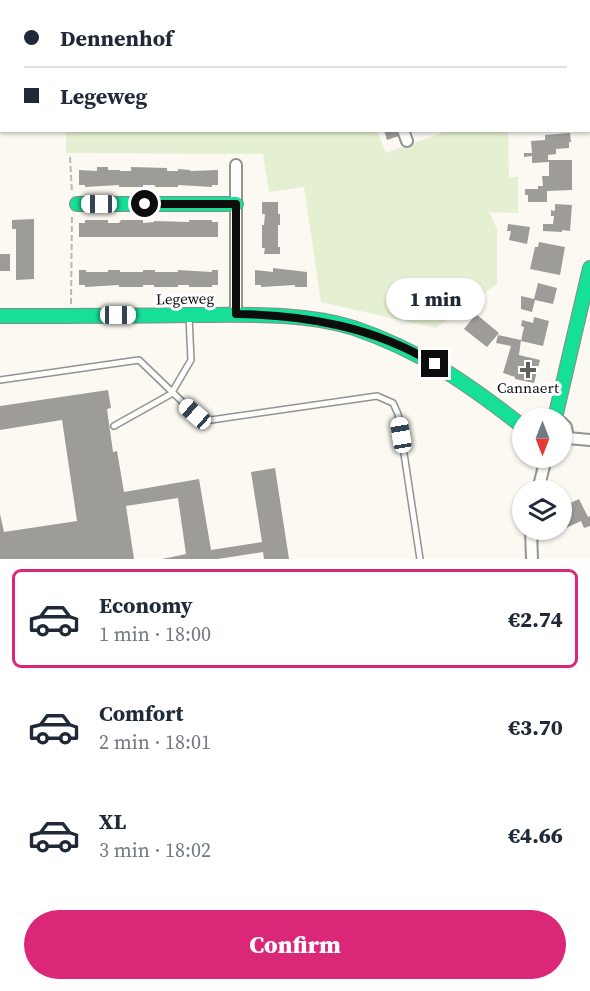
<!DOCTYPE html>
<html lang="en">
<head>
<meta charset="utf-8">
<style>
	:root { --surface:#fff; --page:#f6f6f7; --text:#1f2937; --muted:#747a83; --line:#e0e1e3; --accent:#db2777 }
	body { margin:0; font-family:"Source Serif 4",serif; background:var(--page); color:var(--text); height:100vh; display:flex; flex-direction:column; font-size:22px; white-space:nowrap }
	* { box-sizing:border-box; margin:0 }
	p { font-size:20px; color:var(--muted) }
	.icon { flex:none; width:33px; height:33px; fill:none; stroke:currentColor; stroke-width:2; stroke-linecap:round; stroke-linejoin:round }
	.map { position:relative; height:559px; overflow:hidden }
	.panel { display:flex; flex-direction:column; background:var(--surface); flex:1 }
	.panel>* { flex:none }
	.banner { position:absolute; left:0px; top:0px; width:591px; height:132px; box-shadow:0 2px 4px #0004; display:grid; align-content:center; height:132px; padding:0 24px; background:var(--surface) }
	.needle { width:39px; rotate:180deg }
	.buttons { position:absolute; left:512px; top:408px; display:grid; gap:12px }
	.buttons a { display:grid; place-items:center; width:60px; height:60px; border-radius:50%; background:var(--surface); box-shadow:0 2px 4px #0004; font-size:30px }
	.end { position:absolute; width:27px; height:27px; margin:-14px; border:8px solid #0d0d0d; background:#fff; box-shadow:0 0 0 3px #fff }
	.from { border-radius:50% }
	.bubble { position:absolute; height:42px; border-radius:21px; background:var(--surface); box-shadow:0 2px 4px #0004; font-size:20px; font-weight:800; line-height:42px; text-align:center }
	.car { position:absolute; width:18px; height:36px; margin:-18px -9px; border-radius:8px; box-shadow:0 0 4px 2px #0007; background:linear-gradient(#fff 24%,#345 0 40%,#fff 0 76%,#345 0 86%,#fff 0) }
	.banner b { display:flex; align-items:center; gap:21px; height:57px; font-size:22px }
	.banner b+b { border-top:2px solid var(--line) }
	.banner i { width:15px; height:15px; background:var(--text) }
	ul { padding:10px 0 0; list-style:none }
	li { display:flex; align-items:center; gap:18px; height:99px; margin:0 12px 9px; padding:0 12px; border:3px solid transparent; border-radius:9px }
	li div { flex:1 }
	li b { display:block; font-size:22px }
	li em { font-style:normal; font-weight:800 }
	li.active { border-color:var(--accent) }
	li>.icon { width:54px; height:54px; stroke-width:1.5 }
	.cta { display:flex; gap:12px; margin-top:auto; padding:12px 24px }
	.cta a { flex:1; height:69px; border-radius:36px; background:var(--accent); color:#fff; font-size:24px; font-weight:800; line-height:69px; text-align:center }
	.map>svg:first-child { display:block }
	.green { fill:#e5f0d2 }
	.building { fill:#9e9c98 }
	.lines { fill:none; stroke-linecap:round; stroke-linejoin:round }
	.lane-casing { stroke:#949390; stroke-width:8 }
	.street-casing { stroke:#949390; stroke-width:14 }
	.fast-casing { stroke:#8b8a87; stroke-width:16 }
	.path { stroke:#b8b8b6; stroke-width:2; stroke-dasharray:6 3; stroke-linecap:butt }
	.lane { stroke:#fefefd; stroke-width:5 }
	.street { stroke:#fefefd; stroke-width:10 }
	.fast { stroke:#16e098; stroke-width:14 }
	.route { stroke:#0d0d0d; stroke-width:8 }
	.poi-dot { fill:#60605d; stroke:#fff; stroke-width:2 }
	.labels { text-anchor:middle; stroke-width:6; stroke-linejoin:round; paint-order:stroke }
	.street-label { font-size:15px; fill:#0d0d0d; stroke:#fff }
	.poi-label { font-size:15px; fill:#0d0d0d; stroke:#fff }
</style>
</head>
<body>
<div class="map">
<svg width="590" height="559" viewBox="0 0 590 559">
	<rect width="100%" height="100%" fill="#fbf9f2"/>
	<path class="green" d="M66,131H377L386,153L447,131H508L509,177H518V213L489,212L497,229V284L436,328L321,302L304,187L269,192L263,154L66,153Z"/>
	<path class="building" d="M384,130H397L399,136L387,140Z
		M570,133L571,142H569V148L556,149V154L548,155V160H572V190L547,191V202H528V195H525V189H538V186H543L542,176H549V162L532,163V156L524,157V153H532L531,141L545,140V135Z
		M97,167H108V170H120V171H131V167L167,168V171H178V169L190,170V171L218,170V185H212V187L178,185V187H156L154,185H143V187H119V185L85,187V185H79V170L97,171Z
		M262,202H278V214H280V225H278V247H280V254H264L265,248H262V225H264L265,214H262Z
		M555,204L572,205L570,231L562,230V232L543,231V224H553L554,216H551V210L555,211Z
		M34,219V279L16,280V229H12V220Z
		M85,220H108V223H119L121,220H143V223L154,222V221L189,222V220H212V222H218V237H79V223H85Z
		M508,224L530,227L527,244L509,240L511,231H507Z
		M539,242L565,247L560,275L530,269L535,247H538Z
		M0,254H10V271H0Z
		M273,268L307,272V287H295V285L261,287V285H255V270L273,272Z
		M79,270H86V272H108V270H120V272H143V270H155V272H178V270L212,272V270H218V285H212V287H189V285H178V287H154V285H143V287H119V285L85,287V285H79Z
		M538,283L557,288L553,304L535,300L532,312L521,309V296L534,299Z
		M476,314L499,333L487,347L464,329Z
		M534,317L549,321L543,346L521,341L524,327L521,326L522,320L533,323Z
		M498,335L521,340L519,355L540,360L534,383L515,379V377L503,373L511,346L496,343Z
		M108,390L111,408L107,409L113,452L117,451L124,492L199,479L211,550L262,542L251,472L275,468L289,559H264L263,552L218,559H162L186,554L178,498L126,506L134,559H0V514L4,532L77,521L62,420L0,430V406Z
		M579,499L588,517L590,516V526L584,528L581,521L566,528L562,520L569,517L564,506Z"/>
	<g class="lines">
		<defs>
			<path id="lane" d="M0,380L139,360L195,414L211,420L377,396L393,403L398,414L420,559
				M114,426L171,394L191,360L189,317"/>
			<path id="street" d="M362,0V2
				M554,0V2
				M590,93V95
				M403,130L407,141
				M236,165V314
				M561,422L566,427L568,438
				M568,438L590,440
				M561,449L568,438
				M538,490L546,458
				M531,530L532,559"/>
			<path id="fast" d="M77,204H236
				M0,316C64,316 127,316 191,315C243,315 304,312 354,328C421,351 467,383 522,426
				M555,418L590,268"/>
		</defs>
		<use href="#lane" class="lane-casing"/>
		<use href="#street" class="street-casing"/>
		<use href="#fast" class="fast-casing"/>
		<path class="path" d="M412,0L413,2
			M462,0L463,2
			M470,2L473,0
			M70,157L72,193
			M71,304L72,216"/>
		<use href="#lane" class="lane"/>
		<use href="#street" class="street"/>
		<use href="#fast" class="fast"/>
	</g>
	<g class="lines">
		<path class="route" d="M145,204H236V314C307,315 374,327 435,364"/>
	</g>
	<path class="poi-dot" d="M525 361h6v6h6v6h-6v6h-6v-6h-6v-6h6z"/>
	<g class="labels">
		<g class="street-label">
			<text transform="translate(185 299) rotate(-1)" y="5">Legeweg</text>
		</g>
		<g class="poi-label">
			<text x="528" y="393">Cannaert</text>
		</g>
	</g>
</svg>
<div class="buttons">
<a><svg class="needle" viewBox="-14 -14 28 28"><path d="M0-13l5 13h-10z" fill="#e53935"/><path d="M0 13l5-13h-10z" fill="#747a83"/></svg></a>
<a><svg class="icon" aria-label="layers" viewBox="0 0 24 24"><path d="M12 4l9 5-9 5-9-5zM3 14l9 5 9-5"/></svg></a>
</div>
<i class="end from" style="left:145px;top:204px"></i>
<i class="end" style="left:435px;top:364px"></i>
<div class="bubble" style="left:386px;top:278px;width:99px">1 min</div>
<i class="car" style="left:99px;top:204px;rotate:270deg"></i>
<i class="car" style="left:118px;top:315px;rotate:90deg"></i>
<i class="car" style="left:195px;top:414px;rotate:311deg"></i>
<i class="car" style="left:401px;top:435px;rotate:351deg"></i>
<div class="banner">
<b><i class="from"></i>Dennenhof</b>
<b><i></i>Legeweg</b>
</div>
</div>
<section class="panel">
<ul>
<li class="active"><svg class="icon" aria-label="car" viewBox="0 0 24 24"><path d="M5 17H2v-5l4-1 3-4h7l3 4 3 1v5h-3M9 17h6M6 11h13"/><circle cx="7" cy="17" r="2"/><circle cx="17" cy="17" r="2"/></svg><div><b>Economy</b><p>1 min · 18:00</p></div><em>€2.74</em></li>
<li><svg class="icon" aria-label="car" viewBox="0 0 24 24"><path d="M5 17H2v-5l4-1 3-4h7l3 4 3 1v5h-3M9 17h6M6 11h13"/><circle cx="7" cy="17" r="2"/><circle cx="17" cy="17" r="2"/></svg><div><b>Comfort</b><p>2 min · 18:01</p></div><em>€3.70</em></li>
<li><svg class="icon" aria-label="car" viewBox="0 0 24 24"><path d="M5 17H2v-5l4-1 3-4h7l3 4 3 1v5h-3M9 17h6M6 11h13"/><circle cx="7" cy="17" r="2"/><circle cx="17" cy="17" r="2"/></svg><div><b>XL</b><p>3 min · 18:02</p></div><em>€4.66</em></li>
</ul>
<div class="cta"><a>Confirm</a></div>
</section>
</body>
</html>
